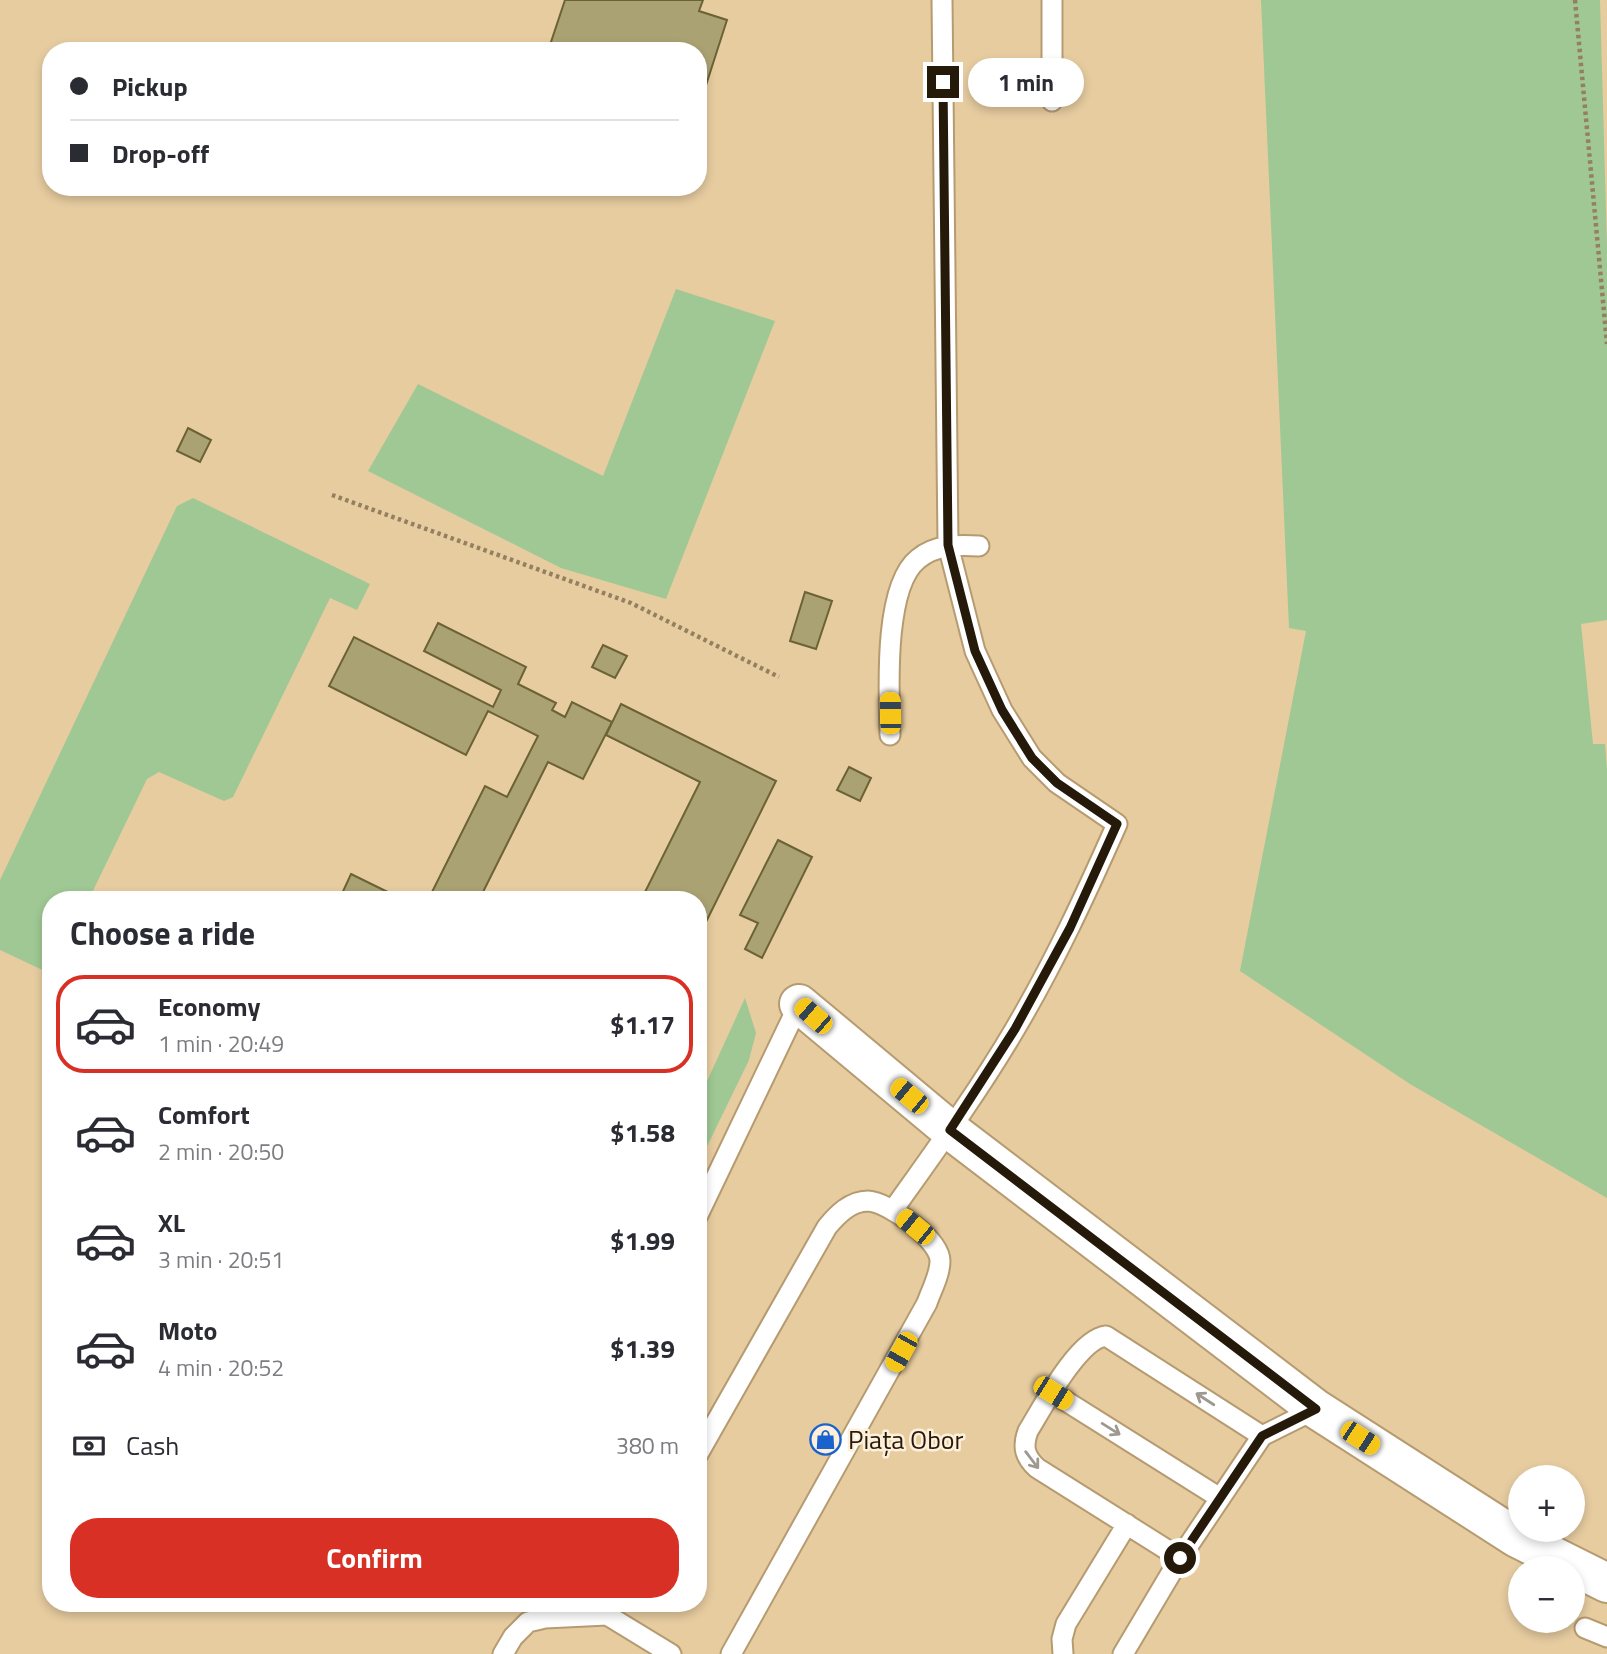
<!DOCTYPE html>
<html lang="en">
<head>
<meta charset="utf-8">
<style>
	:root { --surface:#fff; --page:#f7f7f7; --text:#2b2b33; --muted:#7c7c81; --line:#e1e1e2; --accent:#d93025 }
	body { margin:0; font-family:"Titillium Web",sans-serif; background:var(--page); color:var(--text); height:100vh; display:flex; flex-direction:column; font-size:26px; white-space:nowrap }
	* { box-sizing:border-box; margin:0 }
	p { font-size:23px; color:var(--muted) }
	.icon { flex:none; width:38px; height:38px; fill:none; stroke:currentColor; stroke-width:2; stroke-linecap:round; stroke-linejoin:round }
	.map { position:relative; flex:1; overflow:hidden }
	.side { position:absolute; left:42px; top:891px; width:665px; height:721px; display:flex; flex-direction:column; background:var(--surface); border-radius:28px; box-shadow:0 4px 10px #0003 }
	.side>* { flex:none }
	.top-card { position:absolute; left:42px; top:42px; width:665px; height:154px; border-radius:28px; box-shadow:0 4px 10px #0003; display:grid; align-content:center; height:154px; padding:0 28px; background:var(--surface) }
	.controls { position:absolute; left:1508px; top:1465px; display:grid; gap:14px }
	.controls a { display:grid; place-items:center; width:77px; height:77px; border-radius:50%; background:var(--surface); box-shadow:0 4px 10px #0003; font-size:35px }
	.end { position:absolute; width:32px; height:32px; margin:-16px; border:9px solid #251a09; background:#fff; box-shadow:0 0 0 4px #fff }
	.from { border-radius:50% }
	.bubble { position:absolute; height:49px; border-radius:24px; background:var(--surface); box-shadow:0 4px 10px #0003; font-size:23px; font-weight:700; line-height:49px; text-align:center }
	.car { position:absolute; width:21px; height:42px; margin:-21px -10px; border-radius:9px; box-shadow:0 0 5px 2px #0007; background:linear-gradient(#f5c518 24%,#345 0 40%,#f5c518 0 76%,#345 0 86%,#f5c518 0) }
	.top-card b { display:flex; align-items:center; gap:24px; height:66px; font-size:26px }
	.top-card b+b { border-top:2px solid var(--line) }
	.top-card i { width:18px; height:18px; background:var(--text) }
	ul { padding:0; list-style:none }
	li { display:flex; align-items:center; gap:21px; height:98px; margin:0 14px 10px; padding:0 14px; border:4px solid transparent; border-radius:28px }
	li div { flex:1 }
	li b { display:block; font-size:26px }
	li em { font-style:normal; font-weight:700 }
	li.active { border-color:var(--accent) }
	li>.icon { width:63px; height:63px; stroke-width:1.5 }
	h2 { padding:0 28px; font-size:32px; line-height:84px }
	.pay { display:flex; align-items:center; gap:18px; height:77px; padding:0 28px; font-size:26px }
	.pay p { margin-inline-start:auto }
	.cta { display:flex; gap:14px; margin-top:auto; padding:14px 28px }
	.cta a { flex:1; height:80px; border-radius:28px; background:var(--accent); color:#fff; font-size:28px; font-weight:700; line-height:80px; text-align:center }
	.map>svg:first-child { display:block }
	.green { fill:#9fc894 }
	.building { fill:#aba273; stroke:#6b6235; stroke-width:2 }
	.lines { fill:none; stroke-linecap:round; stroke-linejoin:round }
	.lane-casing { stroke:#b69b71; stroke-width:23 }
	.street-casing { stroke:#b69b71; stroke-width:42 }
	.path { stroke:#948060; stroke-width:4.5; stroke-dasharray:3.5 3.5; stroke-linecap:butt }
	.lane { stroke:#fff; stroke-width:19 }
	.street { stroke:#fff; stroke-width:38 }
	.oneway { stroke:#9d9890 }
	.route { stroke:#251a09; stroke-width:9 }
	.labels { text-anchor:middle; stroke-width:5; stroke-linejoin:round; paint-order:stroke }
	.poi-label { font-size:26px; fill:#251a09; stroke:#fdefd9; text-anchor:start }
</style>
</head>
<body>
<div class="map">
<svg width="1607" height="1654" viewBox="0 0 1607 1654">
	<rect width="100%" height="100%" fill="#e7cca0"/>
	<path class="green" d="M1261,0H1600L1607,246V620L1581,624L1593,744H1605L1607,770V1198L1410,1084L1240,971L1306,631L1289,628Z
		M676,289L775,321L666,599L561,568L368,471L418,384L603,476Z
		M193,498L370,584L357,610L330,598L233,797L224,801L159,772L147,779L89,899L51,900V974L0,950V880L177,506Z
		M745,998L756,1033L749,1060L698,1165V1101Z"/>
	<path class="building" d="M565,0H703L699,11L727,20L698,110V51H548Z
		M188,428L211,440L200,462L177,451Z
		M805,592L832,601L816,649L790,641Z
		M438,623L526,667L518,684L556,703L552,710L565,717L572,702L612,722L583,779L548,762L479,900H428L485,786L507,797L538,736L488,711L466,755L329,686L354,637L493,707L501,690L424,651Z
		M603,645L627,656L615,678L592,667Z
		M621,704L776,781L706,922L698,918V900H660L645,892L700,782L606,735Z
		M849,767L871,778L860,801L837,790Z
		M778,840L812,857L762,958L745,949L758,923L740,915Z
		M351,874L404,900H339Z"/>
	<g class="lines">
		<defs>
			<path id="lane" d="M1052,101V0
				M890,735C889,693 883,587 918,559C936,544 958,545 979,546
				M893,1210C935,1151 978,1092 1015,1029C1054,963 1086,894 1117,824L1057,783L1032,758L1002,710L975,651L948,545L942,0
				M698,1215L799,1004
				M1053,1393L1220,1498
				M698,1454L827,1227C837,1215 850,1201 868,1201C889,1202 940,1240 940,1261C940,1275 931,1291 927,1303L731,1654
				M1180,1558L1037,1468C1025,1457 1022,1447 1028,1431C1043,1407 1078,1339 1106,1336L1262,1436
				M1585,1628L1607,1637
				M503,1654L513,1637L528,1622L545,1618L607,1615L671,1654
				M1063,1654L1062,1639L1066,1624L1127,1524
				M1123,1654L1180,1558L1262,1436L1316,1409"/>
			<path id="street" d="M799,1004L950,1130L1316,1409L1517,1538L1607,1583"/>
		</defs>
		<use href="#lane" class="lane-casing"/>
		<use href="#street" class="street-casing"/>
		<path class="path" d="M1575,0L1607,344
			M332,495L631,603L779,677"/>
		<use href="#lane" class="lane"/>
		<use href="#street" class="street"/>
	</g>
	<defs><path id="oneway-shaft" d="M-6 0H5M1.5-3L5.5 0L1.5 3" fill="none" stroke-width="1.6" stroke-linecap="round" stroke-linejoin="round" transform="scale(1.75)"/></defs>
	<g class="oneway">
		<use href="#oneway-shaft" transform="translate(1205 1399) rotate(-147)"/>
		<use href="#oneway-shaft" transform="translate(1111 1429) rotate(32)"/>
		<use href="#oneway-shaft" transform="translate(1032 1460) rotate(53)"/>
	</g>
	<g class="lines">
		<path class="route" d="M943,82L948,545L975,651L1002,710L1032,758L1057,783L1117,824L1070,928L1015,1029L950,1130L1316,1409L1262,1436L1180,1558"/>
	</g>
	<defs>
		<symbol id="shop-ring" viewBox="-11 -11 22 22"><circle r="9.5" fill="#fdefd9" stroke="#1a63ce" stroke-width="1.5"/><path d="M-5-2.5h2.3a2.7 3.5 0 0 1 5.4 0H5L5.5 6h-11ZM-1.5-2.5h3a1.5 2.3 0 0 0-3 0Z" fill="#1a63ce"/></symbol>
	</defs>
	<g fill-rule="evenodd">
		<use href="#shop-ring" x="808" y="1422" width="35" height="35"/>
	</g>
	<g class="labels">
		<g class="poi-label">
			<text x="848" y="1449">Piața Obor</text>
		</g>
	</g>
</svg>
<div class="controls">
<a>+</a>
<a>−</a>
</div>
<i class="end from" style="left:1180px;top:1558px"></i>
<i class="end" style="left:943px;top:82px"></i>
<div class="bubble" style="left:968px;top:58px;width:116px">1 min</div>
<i class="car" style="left:890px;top:713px;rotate:359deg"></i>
<i class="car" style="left:813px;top:1016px;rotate:311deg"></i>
<i class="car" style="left:909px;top:1096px;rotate:310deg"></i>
<i class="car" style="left:915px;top:1227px;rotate:309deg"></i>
<i class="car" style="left:901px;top:1352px;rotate:209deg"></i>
<i class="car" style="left:1053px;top:1393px;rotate:122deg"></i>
<i class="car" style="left:1360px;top:1438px;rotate:123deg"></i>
<div class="top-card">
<b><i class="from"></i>Pickup</b>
<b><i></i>Drop-off</b>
</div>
<section class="side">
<h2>Choose a ride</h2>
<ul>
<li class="active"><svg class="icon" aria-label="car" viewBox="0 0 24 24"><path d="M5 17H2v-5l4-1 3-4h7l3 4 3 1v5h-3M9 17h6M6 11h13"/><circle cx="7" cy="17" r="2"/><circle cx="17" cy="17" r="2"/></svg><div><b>Economy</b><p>1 min · 20:49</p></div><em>$1.17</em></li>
<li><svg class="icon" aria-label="car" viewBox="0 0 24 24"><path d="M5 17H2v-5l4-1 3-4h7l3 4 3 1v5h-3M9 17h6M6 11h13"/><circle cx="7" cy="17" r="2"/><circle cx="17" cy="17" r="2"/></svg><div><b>Comfort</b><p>2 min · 20:50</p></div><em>$1.58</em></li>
<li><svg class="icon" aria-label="car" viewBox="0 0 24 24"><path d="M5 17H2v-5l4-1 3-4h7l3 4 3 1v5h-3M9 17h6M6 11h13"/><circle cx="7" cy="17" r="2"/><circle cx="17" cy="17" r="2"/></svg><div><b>XL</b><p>3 min · 20:51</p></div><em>$1.99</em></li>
<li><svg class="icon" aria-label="car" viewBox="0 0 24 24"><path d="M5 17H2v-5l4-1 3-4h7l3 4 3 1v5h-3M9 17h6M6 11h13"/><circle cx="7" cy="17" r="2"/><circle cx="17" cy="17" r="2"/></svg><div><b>Moto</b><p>4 min · 20:52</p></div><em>$1.39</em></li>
</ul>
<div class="pay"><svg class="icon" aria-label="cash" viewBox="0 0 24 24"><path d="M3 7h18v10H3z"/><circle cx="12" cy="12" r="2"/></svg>Cash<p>380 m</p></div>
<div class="cta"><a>Confirm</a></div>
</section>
</div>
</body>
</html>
